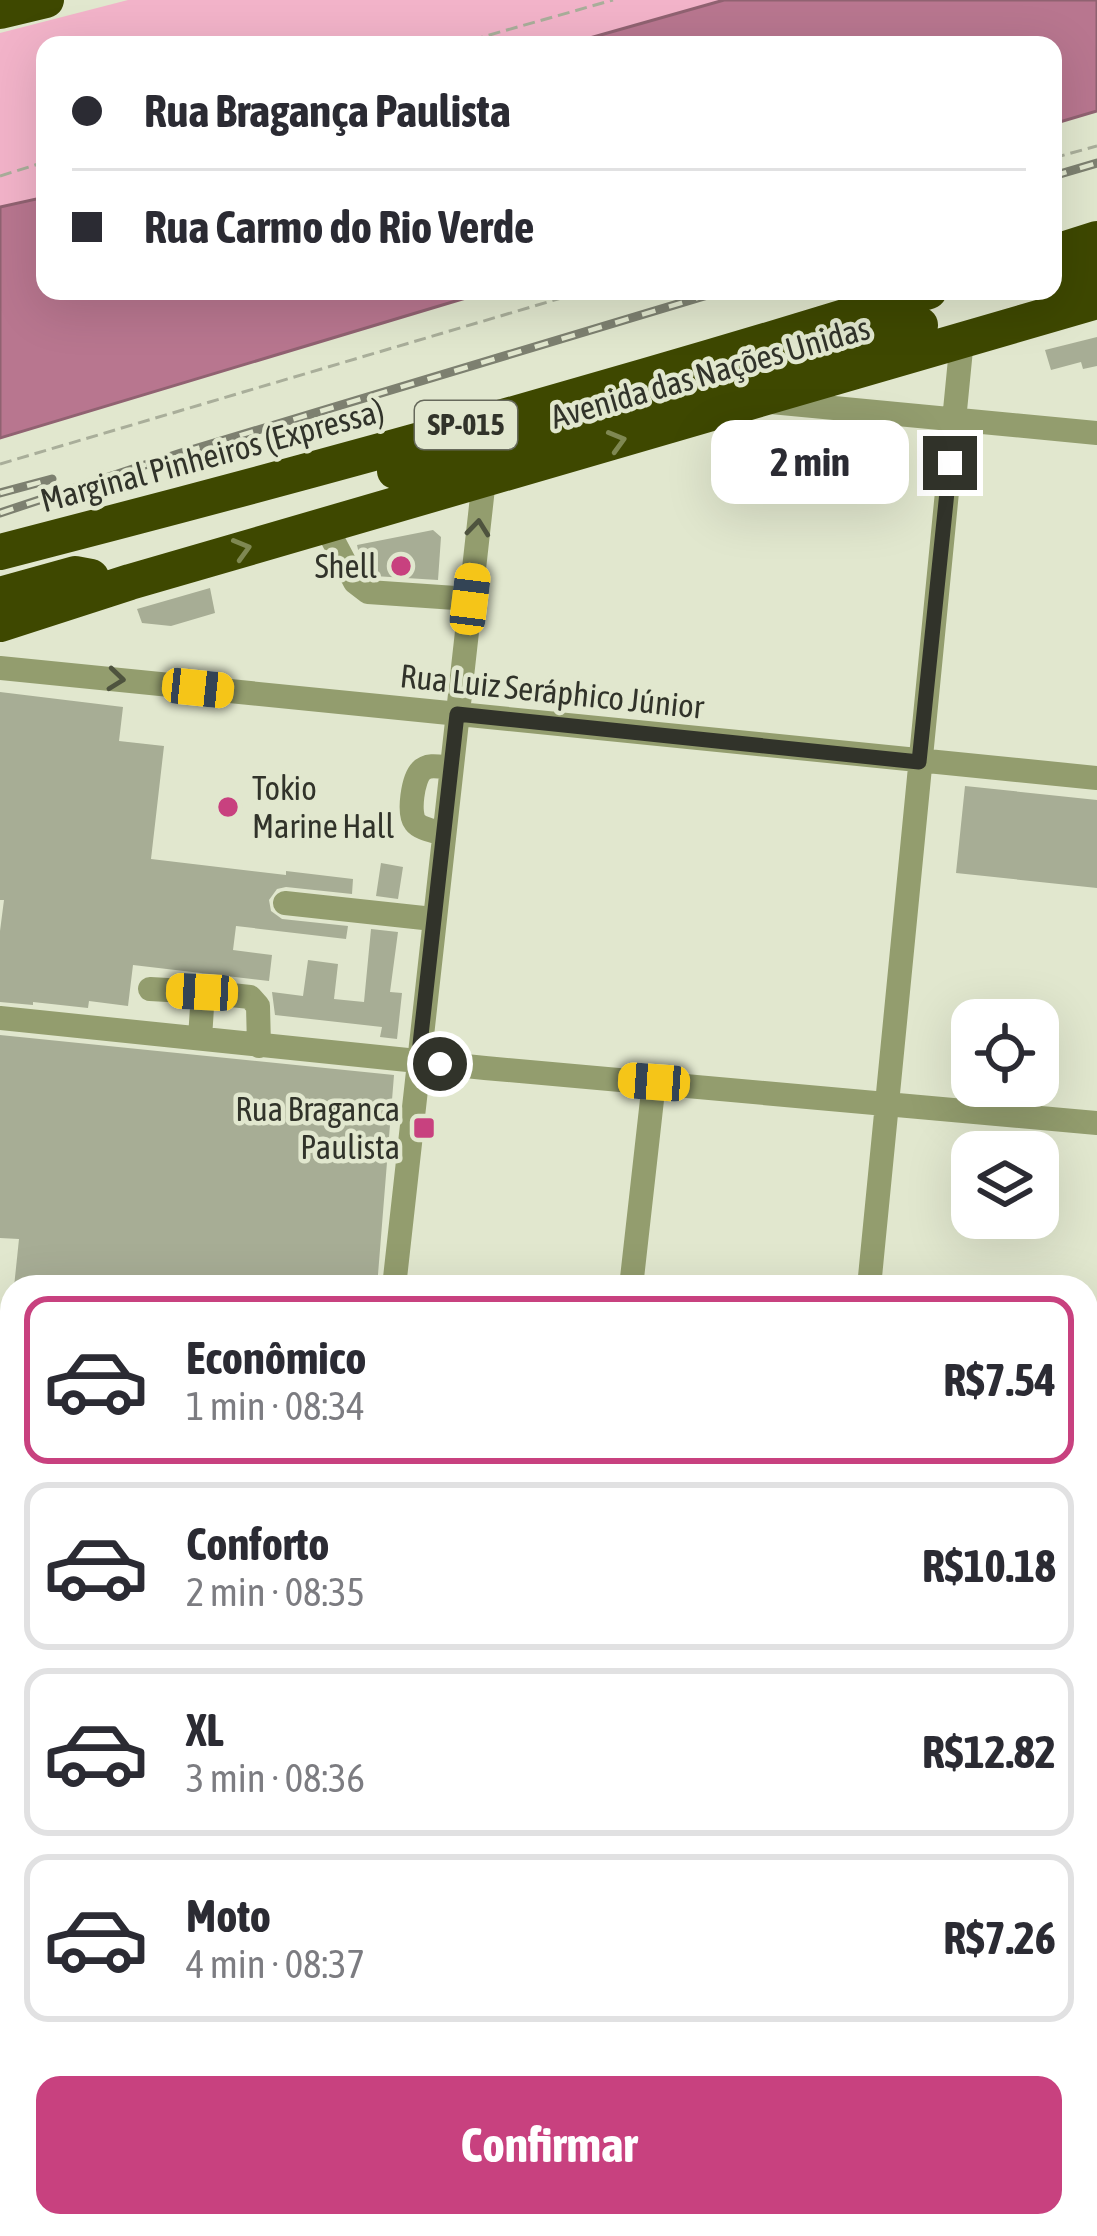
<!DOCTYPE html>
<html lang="pt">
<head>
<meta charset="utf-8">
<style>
	:root { --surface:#fff; --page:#f7f7f7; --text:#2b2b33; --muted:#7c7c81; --line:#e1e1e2; --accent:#c8417f }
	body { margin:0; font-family:"Asap Condensed",sans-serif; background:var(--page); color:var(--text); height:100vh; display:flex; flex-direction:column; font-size:45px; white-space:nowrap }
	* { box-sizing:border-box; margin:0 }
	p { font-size:39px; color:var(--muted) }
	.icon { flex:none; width:66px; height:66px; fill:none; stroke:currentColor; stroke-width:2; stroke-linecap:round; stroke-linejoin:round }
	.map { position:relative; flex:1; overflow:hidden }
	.sheet { position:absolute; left:0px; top:1275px; width:1098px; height:963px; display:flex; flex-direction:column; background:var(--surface); border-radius:36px 36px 0 0; box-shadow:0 12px 48px #0002 }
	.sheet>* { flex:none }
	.banner { position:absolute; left:36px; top:36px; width:1026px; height:264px; border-radius:24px; box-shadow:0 12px 48px #0002; display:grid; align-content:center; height:264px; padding:0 36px; background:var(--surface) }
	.tools { position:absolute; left:951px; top:999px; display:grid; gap:24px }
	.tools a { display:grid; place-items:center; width:108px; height:108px; border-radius:24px; background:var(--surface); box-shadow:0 12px 48px #0002; font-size:60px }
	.end { position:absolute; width:54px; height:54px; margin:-27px; border:15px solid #31332a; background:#fff; box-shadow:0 0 0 6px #fff }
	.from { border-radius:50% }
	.bubble { position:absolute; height:84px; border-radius:24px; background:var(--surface); box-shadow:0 12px 48px #0002; font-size:39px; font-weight:700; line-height:84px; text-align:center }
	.car { position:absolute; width:36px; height:72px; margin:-36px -18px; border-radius:15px; box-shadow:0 0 9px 3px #0007; background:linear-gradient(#f5c518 24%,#345 0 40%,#f5c518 0 76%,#345 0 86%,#f5c518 0) }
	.banner b { display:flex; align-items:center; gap:42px; height:114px; font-size:45px }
	.banner b+b { border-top:3px solid var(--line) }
	.banner i { width:30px; height:30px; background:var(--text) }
	ul { padding:21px 0 0; list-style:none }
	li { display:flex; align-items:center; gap:36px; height:168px; margin:0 24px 18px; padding:0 12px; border:6px solid var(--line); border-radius:24px }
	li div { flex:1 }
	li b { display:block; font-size:45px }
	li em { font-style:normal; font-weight:700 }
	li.selected { border-color:var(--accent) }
	li>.icon { width:108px; height:108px; stroke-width:1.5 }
	.primary-button { display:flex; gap:24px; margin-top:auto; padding:24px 36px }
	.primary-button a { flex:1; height:138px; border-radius:24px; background:var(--accent); color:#fff; font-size:48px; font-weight:700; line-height:138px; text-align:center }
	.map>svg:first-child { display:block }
	.green { fill:#f2b3c9 }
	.water { fill:#b8768f; stroke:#906271; stroke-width:3 }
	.building { fill:#a7ad95 }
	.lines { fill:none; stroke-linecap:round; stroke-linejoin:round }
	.path { stroke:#a9ae9a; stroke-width:3; stroke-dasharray:12 6; stroke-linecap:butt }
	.minor { stroke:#939d6e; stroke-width:24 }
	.major { stroke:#535f0e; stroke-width:30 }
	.highway { stroke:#3e4800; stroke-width:36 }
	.rail-casing { stroke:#7d8070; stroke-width:9 }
	.rail { stroke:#e1e7ce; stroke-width:4.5; stroke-dasharray:14; stroke-linecap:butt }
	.oneway { stroke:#7f8852 }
	.oneway2 { stroke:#4e533e }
	.route { stroke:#31332a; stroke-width:15 }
	.poi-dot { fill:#c8417f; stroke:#e1e7ce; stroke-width:4.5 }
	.labels { text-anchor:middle; stroke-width:9; stroke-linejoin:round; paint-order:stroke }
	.shield { fill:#e1e7ce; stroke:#66695b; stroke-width:3 }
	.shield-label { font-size:30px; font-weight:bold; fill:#31332a }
	.street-label { font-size:33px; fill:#31332a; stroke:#e1e7ce }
	.poi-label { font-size:33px; fill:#31332a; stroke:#e1e7ce; text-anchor:end }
</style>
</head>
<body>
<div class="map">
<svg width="1097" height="2236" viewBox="0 0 1097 2236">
	<rect width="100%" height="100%" fill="#e1e7ce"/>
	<path class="green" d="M128,0H724L565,45H45V197L0,207V33Z"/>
	<path class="water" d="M724,0H1097V111L1053,124V45H565Z
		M45,197V291H489L0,438V207Z"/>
	<path class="building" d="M1097,337V366L1083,369L1081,362L1051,370L1045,350Z
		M433,530L441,537L438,580L374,576L368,571L359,554L357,545Z
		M210,588L215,613L171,626L142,623L137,609Z
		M0,692L123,707L119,741L164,746L151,859L286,875V871L353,879L352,894L286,887L277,889L269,900L271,911L282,919L348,926L346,939L236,926L233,950L272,955L269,981L133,965L128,1006L89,1001L88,1008L33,1002V1005L0,1002V931L4,900H0Z
		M965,786L1097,800V888L956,873Z
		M381,863L403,867L398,899L376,896Z
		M371,929L398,932L390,992L402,993L397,1039L380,1037L382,1027L275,1015L272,992L303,996L308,960L338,964L334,999L364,1002Z
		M0,1035L394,1075L377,1287H14L19,1239L0,1238Z"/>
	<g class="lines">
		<path class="path" d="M454,45L613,0
			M1053,158L1097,146
			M0,176L45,162
			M0,464L585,291"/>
		<path class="minor" d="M771,402L1097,433
			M325,525L355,582L368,592L470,599
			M0,668L1097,778
			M443,834C435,831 420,829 415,822C408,813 413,779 421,771C428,763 441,767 451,768
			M285,903L433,919
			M150,989L203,992L200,1038
			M203,992L250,997L258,1006L259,1046
			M0,1018L485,1068L1097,1123
			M394,1287L484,479
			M631,1287L654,1082
			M869,1287L962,339
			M1086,1398L1097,1399
			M1086,1479H1097
			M1086,1986L1097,1982
			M1086,2122L1097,2131
			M0,2225L12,2218
			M81,2226L91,2236
			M126,2226L138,2236
			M925,2226L937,2236
			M283,2236L291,2226
			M340,2236L348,2226"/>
		<path class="major" d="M1086,1806L1097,1792
			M1086,1882L1097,1868
			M736,2236L744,2226
			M799,2236L807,2226"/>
		<path class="highway" d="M0,11L46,0
			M1053,253L1097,239
			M1053,287L1097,274
			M395,471L631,408L920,325
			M0,552C311,472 622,387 929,291
			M0,595L75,574L91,577
			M0,624L130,582L1097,301"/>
		<defs>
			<path id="rail" d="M1053,176L1097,163
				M0,493L52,479
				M0,513L181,453L721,291"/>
		</defs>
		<use href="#rail" class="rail-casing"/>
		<use href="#rail" class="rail"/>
	</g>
	<defs><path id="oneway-chevron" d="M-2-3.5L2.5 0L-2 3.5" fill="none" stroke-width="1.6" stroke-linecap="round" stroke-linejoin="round" transform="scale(3)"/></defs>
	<g class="oneway">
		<use href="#oneway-chevron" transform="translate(617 441) rotate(-16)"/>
		<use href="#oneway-chevron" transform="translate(242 549) rotate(-16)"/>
	</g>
	<g class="oneway2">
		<use href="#oneway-chevron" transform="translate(478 528) rotate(-84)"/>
		<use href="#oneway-chevron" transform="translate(116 679) rotate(6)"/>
	</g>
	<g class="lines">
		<path class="route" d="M440,1064L418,1062L457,714L919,762L950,463"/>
	</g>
	<g class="poi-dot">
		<circle cx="401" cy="566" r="12"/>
		<circle cx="228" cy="807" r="12"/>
		<rect x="412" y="1116" width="24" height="24" rx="6"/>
	</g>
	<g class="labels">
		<rect class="shield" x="415" y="401" width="102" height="48" rx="9"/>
		<g class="shield-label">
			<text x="466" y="435">SP-015</text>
		</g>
		<g class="street-label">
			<text transform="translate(710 372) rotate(-16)" y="12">Avenida das Nações Unidas</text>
			<text transform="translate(212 455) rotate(-15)" y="12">Marginal Pinheiros (Expressa)</text>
			<text transform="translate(552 691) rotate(6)" y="12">Rua Luiz Seráphico Júnior</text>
		</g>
		<g class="poi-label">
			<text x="377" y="578">Shell</text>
			<text x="252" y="800" text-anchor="start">Tokio<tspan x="252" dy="38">Marine Hall</tspan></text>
			<text x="400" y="1121">Rua Braganca<tspan x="400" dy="38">Paulista</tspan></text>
		</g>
	</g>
</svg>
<div class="tools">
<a><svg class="icon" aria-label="locate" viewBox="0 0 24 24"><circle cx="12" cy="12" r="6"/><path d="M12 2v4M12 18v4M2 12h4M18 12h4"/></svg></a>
<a><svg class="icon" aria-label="layers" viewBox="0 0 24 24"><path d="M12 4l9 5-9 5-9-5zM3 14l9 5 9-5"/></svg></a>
</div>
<i class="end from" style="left:440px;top:1064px"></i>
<i class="end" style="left:950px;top:463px"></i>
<div class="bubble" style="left:711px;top:420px;width:198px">2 min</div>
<i class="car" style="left:470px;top:599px;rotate:7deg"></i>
<i class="car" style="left:198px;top:688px;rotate:96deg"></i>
<i class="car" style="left:202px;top:992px;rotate:273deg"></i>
<i class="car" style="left:654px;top:1082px;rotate:274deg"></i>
<div class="banner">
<b><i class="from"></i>Rua Bragança Paulista</b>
<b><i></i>Rua Carmo do Rio Verde</b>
</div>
<section class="sheet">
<ul>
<li class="selected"><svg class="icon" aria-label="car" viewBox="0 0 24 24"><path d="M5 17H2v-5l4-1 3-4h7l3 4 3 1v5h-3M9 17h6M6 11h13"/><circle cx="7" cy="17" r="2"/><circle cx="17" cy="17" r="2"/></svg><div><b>Econômico</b><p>1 min · 08:34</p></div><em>R$7.54</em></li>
<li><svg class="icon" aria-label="car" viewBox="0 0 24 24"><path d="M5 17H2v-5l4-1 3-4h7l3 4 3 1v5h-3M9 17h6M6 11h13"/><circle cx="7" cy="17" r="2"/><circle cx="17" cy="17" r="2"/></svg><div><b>Conforto</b><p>2 min · 08:35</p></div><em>R$10.18</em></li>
<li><svg class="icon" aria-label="car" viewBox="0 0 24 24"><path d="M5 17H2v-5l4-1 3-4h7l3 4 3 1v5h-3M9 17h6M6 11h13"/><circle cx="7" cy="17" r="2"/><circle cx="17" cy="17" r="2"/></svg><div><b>XL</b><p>3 min · 08:36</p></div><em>R$12.82</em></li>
<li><svg class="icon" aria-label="car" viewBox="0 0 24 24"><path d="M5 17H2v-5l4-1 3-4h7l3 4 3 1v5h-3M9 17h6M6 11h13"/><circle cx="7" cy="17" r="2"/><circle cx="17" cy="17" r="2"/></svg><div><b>Moto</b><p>4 min · 08:37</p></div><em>R$7.26</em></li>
</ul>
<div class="primary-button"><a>Confirmar</a></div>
</section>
</div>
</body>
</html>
